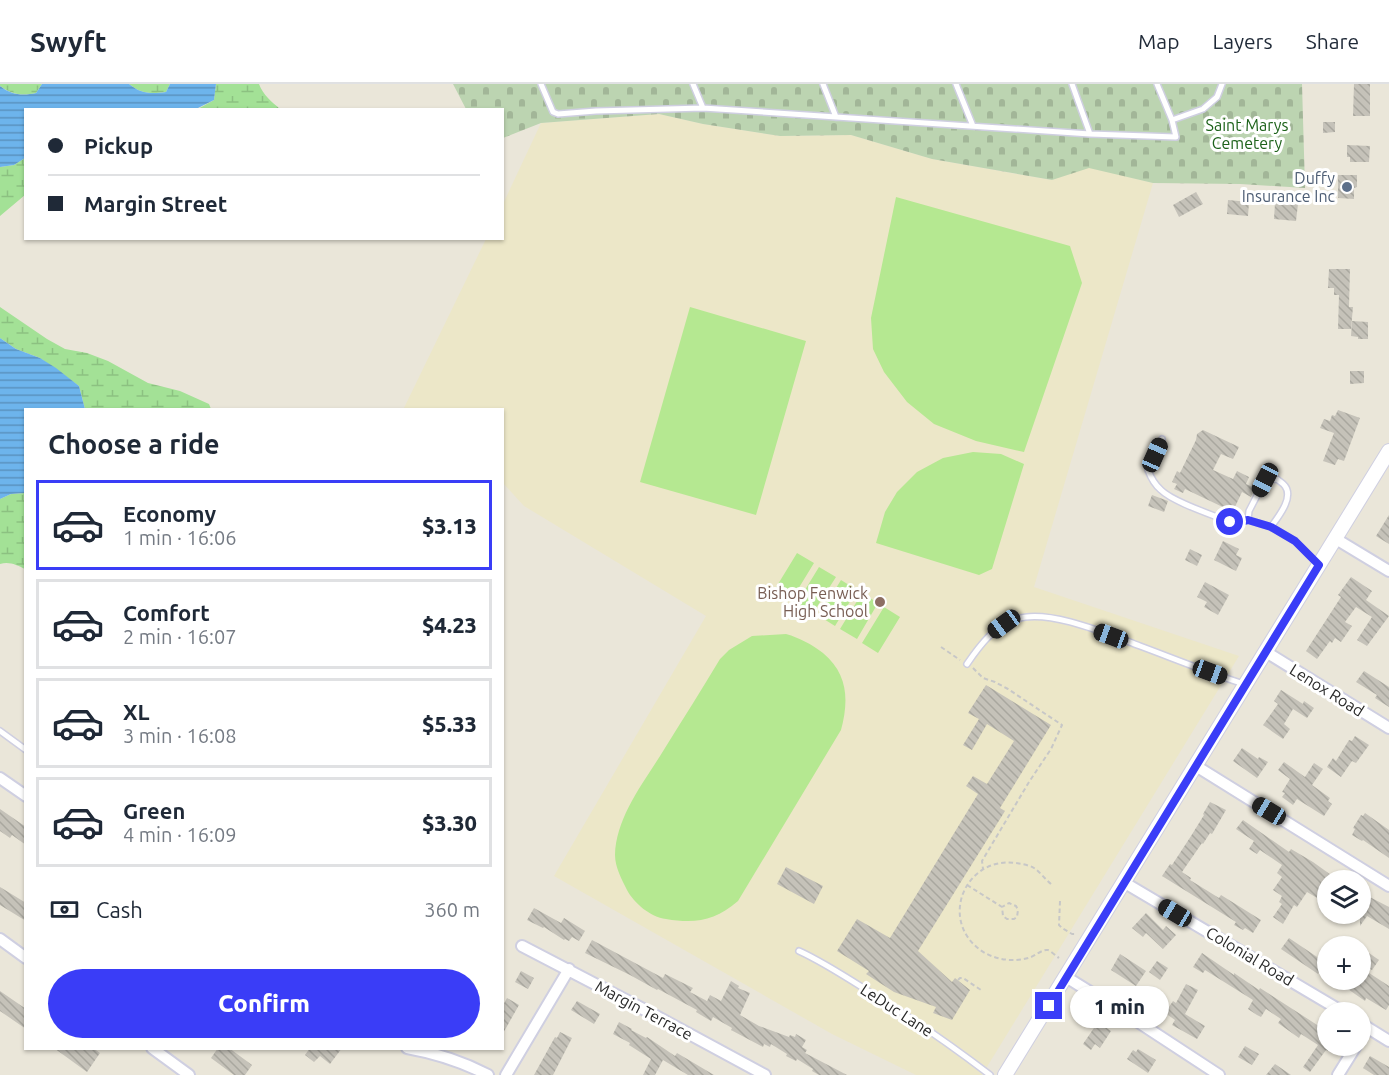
<!DOCTYPE html>
<html lang="en">
<head>
<meta charset="utf-8">
<style>
	:root { --surface:#fff; --page:#f6f6f7; --text:#1f2937; --muted:#747a83; --line:#e0e1e3; --accent:#3a3df7 }
	body { margin:0; font-family:Ubuntu,sans-serif; background:var(--page); color:var(--text); height:100vh; display:flex; flex-direction:column; font-size:22px; white-space:nowrap }
	* { box-sizing:border-box; margin:0 }
	p { font-size:20px; color:var(--muted) }
	.icon { flex:none; width:33px; height:33px; fill:none; stroke:currentColor; stroke-width:2; stroke-linecap:round; stroke-linejoin:round }
	.map { position:relative; flex:1; overflow:hidden }
	.drawer { position:absolute; left:24px; top:324px; width:480px; height:642px; display:flex; flex-direction:column; background:var(--surface); border-radius:0px; box-shadow:0 2px 4px #0004 }
	.drawer>* { flex:none }
	.top-card { position:absolute; left:24px; top:24px; width:480px; height:132px; border-radius:0px; box-shadow:0 2px 4px #0004; display:grid; align-content:center; height:132px; padding:0 24px; background:var(--surface) }
	.buttons { position:absolute; left:1317px; top:786px; display:grid; gap:12px }
	.buttons a { display:grid; place-items:center; width:54px; height:54px; border-radius:50%; background:var(--surface); box-shadow:0 2px 4px #0004; font-size:30px }
	.end { position:absolute; width:27px; height:27px; margin:-14px; border:8px solid #3a3df7; background:#fff; box-shadow:0 0 0 3px #fff }
	.from { border-radius:50% }
	.bubble { position:absolute; height:42px; border-radius:21px; background:var(--surface); box-shadow:0 2px 4px #0004; font-size:20px; font-weight:800; line-height:42px; text-align:center }
	.car { position:absolute; width:18px; height:36px; margin:-18px -9px; border-radius:8px; box-shadow:0 0 4px 2px #0007; background:linear-gradient(#222 24%,#8ab4d8 0 40%,#222 0 76%,#8ab4d8 0 86%,#222 0) }
	.top-card b { display:flex; align-items:center; gap:21px; height:57px; font-size:22px }
	.top-card b+b { border-top:2px solid var(--line) }
	.top-card i { width:15px; height:15px; background:var(--text) }
	ul { padding:0; list-style:none }
	li { display:flex; align-items:center; gap:18px; height:90px; margin:0 12px 9px; padding:0 12px; border:3px solid var(--line); border-radius:0px }
	li div { flex:1 }
	li b { display:block; font-size:22px }
	li em { font-style:normal; font-weight:800 }
	li.active { border-color:var(--accent) }
	li>.icon { width:54px; height:54px; stroke-width:1.5 }
	h2 { padding:0 24px; font-size:27px; line-height:72px }
	.pay { display:flex; align-items:center; gap:15px; height:66px; padding:0 24px; font-size:22px }
	.pay p { margin-inline-start:auto }
	.action { display:flex; gap:12px; margin-top:auto; padding:12px 24px }
	.action a { flex:1; height:69px; border-radius:36px; background:var(--accent); color:#fff; font-size:24px; font-weight:800; line-height:69px; text-align:center }
	header { display:flex; align-items:center; gap:36px; box-sizing:border-box; height:84px; padding:0 30px; background:var(--surface); border-bottom:2px solid var(--line) }
	header strong { font-size:28px }
	nav { display:flex; gap:33px; margin-inline-start:auto; font-size:21px }
	.map>svg:first-child { display:block }
	.education { fill:#ece7c8 }
	.wetland { fill:url(#wetland-marsh) }
	.cemetery { fill:url(#cemetery-stones) }
	.pitch { fill:#b5e891 }
	.water { fill:url(#water-rules) }
	.building { fill:url(#building-back-hatch) }
	.lines { fill:none; stroke-linecap:round; stroke-linejoin:round }
	.lane-casing { stroke:#cfcfe1; stroke-width:8 }
	.street-casing { stroke:#cfcfe1; stroke-width:14 }
	.secondary-casing { stroke:#cfcfe1; stroke-width:16 }
	.path { stroke:#c7c7c7; stroke-width:2; stroke-dasharray:4.5 3; stroke-linecap:butt }
	.lane { stroke:#fff; stroke-width:5 }
	.street { stroke:#fff; stroke-width:10 }
	.secondary { stroke:#fff; stroke-width:14 }
	.route { stroke:#3a3df7; stroke-width:8 }
	.service-dot { fill:#5c6f8a; stroke:#fff; stroke-width:2 }
	.education-dot { fill:#8d6e63; stroke:#fff; stroke-width:2 }
	.labels { text-anchor:middle; stroke-width:6; stroke-linejoin:round; paint-order:stroke }
	.park-label { font-size:16px; fill:#1d621a; stroke:#fff }
	.service-label { font-size:16px; fill:#4e5e75; stroke:#fff; text-anchor:end }
	.education-label { font-size:16px; fill:#785e54; stroke:#fff; text-anchor:end }
	.street-label { font-size:16px; fill:#282828; stroke:#fff }
</style>
</head>
<body>
<header>
<strong>Swyft</strong>
<nav><a>Map</a><a>Layers</a><a>Share</a></nav>
</header>
<div class="map">
<svg width="1389" height="991" viewBox="0 0 1389 991">
	<defs>
		<pattern id="wetland-marsh" width="20" height="14" patternUnits="userSpaceOnUse" patternTransform="scale(1.5)"><rect width="20" height="14" fill="#a3e196"/><path d="M1 5h8M5 5V1M11 12h8M15 12V8" fill="none" stroke="#8cc181"/></pattern>
		<pattern id="cemetery-stones" width="16" height="16" patternUnits="userSpaceOnUse" patternTransform="scale(1.5)"><rect width="16" height="16" fill="#bcd4b1"/><path d="M2 7V4a2 2 0 0 1 4 0v3zM10 15v-3a2 2 0 0 1 4 0v3z" fill="#a2b698"/></pattern>
		<pattern id="water-rules" width="6" height="5" patternUnits="userSpaceOnUse" patternTransform="scale(1.5)"><rect width="6" height="5" fill="#6db4ec"/><path d="M0 2.5h6" fill="none" stroke="#5a92bf"/></pattern>
		<pattern id="building-back-hatch" width="6" height="6" patternUnits="userSpaceOnUse" patternTransform="scale(1.5)"><rect width="6" height="6" fill="#c5c2b9"/><path d="M-1 5l2 2M0 0l6 6M5-1l2 2" fill="none" stroke="#a9a79f"/></pattern>
	</defs>
	<rect width="100%" height="100%" fill="#eae6d9"/>
	<path class="education" d="M659,30L703,40L780,52L851,51L932,75L1051,96L1089,83L1153,99L1034,503L1239,572L982,991H916L832,950L554,792L706,532L524,422L503,399L502,326H403L486,155L502,154L503,120L541,39Z"/>
	<path class="wetland" d="M0,0H42L36,9C23,12 12,11 0,2Z
		M129,0H170L166,8C151,10 141,10 129,0Z
		M216,0H259C263,11 272,18 280,25L196,26L214,16Z
		M25,74V111L0,132V83L14,81Z
		M0,223L47,255L65,265L87,269L108,277L148,299L180,307L209,320L211,325H85L79,302L40,274L16,265L0,254Z
		M25,409V485C17,481 9,477 0,480V415L11,410Z"/>
	<path class="cemetery" d="M453,0H1302L1305,104L1240,100L1153,99L1089,84L1052,96L932,75L851,51L780,52L703,40L659,30L541,39L503,54L502,26L466,25Z"/>
	<path class="pitch" d="M896,113L1070,162L1082,199L1024,368L976,357L934,340L907,318L884,288L873,265L871,234Z
		M690,223L806,257L756,431L640,398Z
		M973,368L1001,370L1024,380L992,485L979,491L876,459L885,428L897,408L917,388L943,374Z
		M797,469L814,479L792,515L775,505Z
		M819,483L836,493L813,529L797,519Z
		M841,496L857,506L835,542L819,532Z
		M862,509L878,519L857,555L840,545Z
		M884,523L900,533L878,569L862,559Z
		M786,550C800,554 811,560 823,569C848,590 849,616 841,646L738,817C715,837 695,840 666,835C650,833 634,819 627,806C622,796 615,783 615,771C616,732 645,697 665,664C683,635 702,605 720,575L729,566L752,552Z"/>
	<path class="water" d="M42,0H129C141,10 151,10 166,8L170,0H216L214,16L196,25L26,26L25,74L14,81L0,83V2C11,11 23,12 36,9Z
		M0,254L16,265L40,274L56,284L79,302L85,325L26,326L25,409L11,410L0,415Z"/>
	<path class="building" d="M1354,0H1370V32H1353Z
		M1323,38H1335V48L1323,49Z
		M1347,61L1370,62L1369,78H1350V73H1347Z
		M1338,91H1357V103L1354,104V115L1338,114Z
		M1196,108L1203,120L1179,133L1173,121Z
		M1228,116L1249,118L1248,132L1227,130Z
		M1275,119L1298,120L1296,137L1274,135Z
		M1329,185H1350L1349,223H1353L1351,245H1338L1339,211H1334V204H1328Z
		M1352,237L1368,238V255H1358V253L1351,252Z
		M1350,287H1364V299L1350,300Z
		M1338,326L1360,334L1344,377L1338,375L1335,381L1323,377L1334,349L1320,344L1324,335L1330,337L1332,331L1335,332Z
		M1203,346L1239,363L1233,375L1221,370L1213,386L1233,395L1237,387L1249,393L1246,400L1255,404L1251,413L1242,408L1234,425L1230,423L1229,426L1185,405L1183,409L1174,405L1177,400L1172,398L1177,387L1180,389L1196,356L1197,350Z
		M1152,411L1168,417L1164,428L1148,422Z
		M1389,431V460L1376,452Z
		M1223,457L1239,465L1236,471L1242,474L1236,487L1214,476Z
		M1190,465L1202,471L1197,482L1185,476Z
		M1351,493L1372,507L1366,516L1389,532L1367,562L1357,556L1372,533L1356,523L1345,538L1352,542L1341,558L1335,554L1332,559L1330,557L1317,575L1306,567L1341,513L1338,511Z
		M1205,498L1229,511L1218,531L1204,523L1207,518L1197,513Z
		M1364,587L1389,603V623L1375,614L1377,611L1356,598Z
		M986,601L1051,641L1000,724L1005,727L918,867L952,898L955,894L970,906L952,936L933,929L936,923L894,908L866,890L869,887L837,867L857,835L890,854L978,710L966,702L973,692L987,700L1014,657L987,640L972,666L963,661L979,635L968,629Z
		M1281,606L1303,620L1304,617L1314,624L1307,634L1293,625L1284,640L1290,645L1283,655L1263,641L1278,620L1274,617Z
		M1355,652L1369,661L1356,679L1352,677L1341,693L1327,683L1333,674L1336,677L1349,656L1352,657Z
		M1242,664L1258,675L1259,673L1268,678L1257,694L1233,677Z
		M1284,678L1305,693L1314,679L1323,685L1312,701L1330,714L1328,717L1332,720L1324,732L1297,715L1293,721L1282,713L1285,709L1282,708L1290,695L1278,686Z
		M1210,718L1226,726L1212,750L1210,749L1203,760L1202,759L1182,788L1191,794L1190,796L1219,814L1221,811L1261,836L1253,849L1245,844L1243,846L1234,841L1236,838L1162,792L1170,780L1172,781L1191,752L1204,731L1203,730Z
		M0,725L26,743V761L12,751L10,754L0,747Z
		M1365,729L1389,746V774L1363,756L1362,757L1352,751L1355,745L1353,744L1361,731L1363,732Z
		M1243,736L1289,768L1291,765L1313,778L1338,796H1328V813L1324,818L1307,808L1297,823L1294,821L1283,840L1273,833L1282,820L1279,818L1282,812L1273,806L1282,793L1277,789L1282,781L1260,766L1257,770L1249,765L1254,757L1236,745Z
		M786,783L823,802L814,820L777,800Z
		M0,803L26,819V837L0,821Z
		M1360,808L1389,823V845L1367,832L1360,842Z
		M534,824L561,839L564,834L585,847L579,857L572,853L569,857L565,855L564,856L544,843L543,844L527,836Z
		M1146,829L1163,846L1166,842L1176,851L1163,865L1146,849L1143,853L1132,844Z
		M1289,854L1326,879L1318,890L1281,865Z
		M592,856L663,894L665,890L693,904L690,908L707,917L710,911L721,917L731,897L739,902L738,904L750,909L740,931L759,942L789,953L790,951L795,953L796,950L806,956L802,963L807,966L805,969L847,991H819L812,987L813,985L797,975L796,977L786,972L787,970L771,960L770,963L764,960L763,963L731,946L732,944L713,933L711,937L696,928L697,926L658,905L657,906L630,891L585,869Z
		M1202,869L1234,891V889L1259,906L1260,904L1328,948V967L1326,966L1310,988L1303,983L1318,961L1301,950L1299,954L1278,939L1281,935L1266,925L1261,933L1257,931L1248,925L1253,916L1205,886L1203,889L1193,883Z
		M1369,869L1379,876L1372,886L1362,879Z
		M1120,870L1146,887L1136,902L1111,886Z
		M1157,877L1168,884L1160,896L1149,888Z
		M521,887L534,894L528,905L515,898Z
		M1366,887L1389,902V921L1386,926L1366,914L1365,917L1335,896H1360Z
		M1186,900L1198,906L1185,930L1205,942L1197,955L1172,941L1175,936L1165,929L1173,917L1176,919Z
		M0,907L26,925V945L0,927Z
		M507,914L519,921L502,951V923Z
		M577,917L600,930L594,940L571,926Z
		M619,938L632,945L631,946L646,954L647,953L675,972L677,969L714,991H688L663,976L655,991H643L651,975L629,961L630,959L613,950Z
		M1098,938L1111,947L1100,964L1095,960L1091,966L1083,960Z
		M560,948L572,954L553,991H534L555,953L557,954Z
		M1245,962L1259,970L1252,981L1238,973Z
		M54,964H93L100,969L87,988Z
		M218,964H229L252,981L245,991H234L211,974Z
		M310,964H342L330,980L320,972L314,978L305,971Z
		M1138,965L1156,976L1148,989L1127,975L1133,966L1136,968Z
		M1370,972L1389,983V991H1374L1363,984Z
		M1275,980L1291,991H1266Z"/>
	<g class="lines">
		<defs>
			<path id="lane" d="M541,0L553,28L558,30L596,27L703,24L1090,50L1176,53L1172,36L1157,0
				M693,0L703,24
				M823,0L836,33
				M956,0L973,42
				M1072,0L1090,50
				M1172,36L1203,25L1217,13L1222,0
				M1162,355L1148,386C1151,394 1155,401 1161,406C1173,418 1213,431 1230,438H1239L1248,436L1271,443L1295,457L1318,480
				M1248,436L1249,427L1265,396L1277,395C1280,398 1283,399 1285,402C1294,414 1278,433 1271,443
				M967,580C980,561 994,542 1017,535C1048,524 1110,551 1140,562C1175,575 1209,589 1244,600
				M0,647L26,666
				M799,867C823,878 846,893 868,907C910,933 951,961 990,991"/>
			<path id="street" d="M1336,455L1389,487
				M1266,568L1389,644
				M1196,682L1389,802
				M0,694L26,712
				M1125,799L1343,928
				M0,855L26,874
				M522,862L643,925L765,991
				M1066,893L1132,934L1219,991
				M1360,939L1389,957
				M152,964L189,991
				M407,964C435,969 463,978 488,991
				M506,991L569,885
				M1338,991L1356,962"/>
			<path id="secondary" d="M1005,991L1389,367"/>
		</defs>
		<use href="#lane" class="lane-casing"/>
		<use href="#street" class="street-casing"/>
		<use href="#secondary" class="secondary-casing"/>
		<path class="path" d="M941,563L960,576
			M973,584L983,594L995,598L1008,605L1062,641L1051,665L1029,698L982,777L983,785
			M1051,800C1045,795 1040,788 1034,784C1029,781 1022,780 1016,779C966,772 939,834 979,865C993,876 1015,879 1031,873C1036,871 1043,865 1048,866C1051,867 1056,872 1059,874
			M967,801L1002,823L1003,832L1007,835H1014L1017,833L1018,826L1016,822L1009,819L1002,823
			M1060,817L1059,841L1062,844L1072,850H1075
			M958,896L960,894H963L981,906"/>
		<use href="#lane" class="lane"/>
		<use href="#street" class="street"/>
		<use href="#secondary" class="secondary"/>
	</g>
	<g class="lines">
		<path class="route" d="M1049,922L1319,481L1295,457L1271,443L1248,436L1239,438H1230"/>
	</g>
	<circle class="service-dot" cx="1347" cy="103" r="6"/>
	<circle class="education-dot" cx="880" cy="518" r="6"/>
	<g class="labels">
		<g class="park-label">
			<text x="1247" y="47">Saint Marys<tspan x="1247" dy="18">Cemetery</tspan></text>
		</g>
		<g class="service-label">
			<text x="1335" y="100">Duffy<tspan x="1335" dy="18">Insurance Inc</tspan></text>
		</g>
		<g class="education-label">
			<text x="868" y="515">Bishop Fenwick<tspan x="868" dy="18">High School</tspan></text>
		</g>
		<g class="street-label">
			<text transform="translate(1327 606) rotate(32)" y="6">Lenox Road</text>
			<text transform="translate(1250 872) rotate(31)" y="6">Colonial Road</text>
			<text transform="translate(644 926) rotate(28)" y="6">Margin Terrace</text>
			<text transform="translate(897 926) rotate(33)" y="6">LeDuc Lane</text>
		</g>
	</g>
</svg>
<div class="buttons">
<a><svg class="icon" aria-label="layers" viewBox="0 0 24 24"><path d="M12 4l9 5-9 5-9-5zM3 14l9 5 9-5"/></svg></a>
<a>+</a>
<a>−</a>
</div>
<i class="end from" style="left:1230px;top:438px"></i>
<i class="end" style="left:1049px;top:922px"></i>
<div class="bubble" style="left:1070px;top:902px;width:99px">1 min</div>
<i class="car" style="left:1155px;top:371px;rotate:24deg"></i>
<i class="car" style="left:1265px;top:396px;rotate:207deg"></i>
<i class="car" style="left:1004px;top:540px;rotate:234deg"></i>
<i class="car" style="left:1111px;top:552px;rotate:290deg"></i>
<i class="car" style="left:1210px;top:588px;rotate:110deg"></i>
<i class="car" style="left:1269px;top:727px;rotate:301deg"></i>
<i class="car" style="left:1175px;top:829px;rotate:301deg"></i>
<div class="top-card">
<b><i class="from"></i>Pickup</b>
<b><i></i>Margin Street</b>
</div>
<section class="drawer">
<h2>Choose a ride</h2>
<ul>
<li class="active"><svg class="icon" aria-label="car" viewBox="0 0 24 24"><path d="M5 17H2v-5l4-1 3-4h7l3 4 3 1v5h-3M9 17h6M6 11h13"/><circle cx="7" cy="17" r="2"/><circle cx="17" cy="17" r="2"/></svg><div><b>Economy</b><p>1 min · 16:06</p></div><em>$3.13</em></li>
<li><svg class="icon" aria-label="car" viewBox="0 0 24 24"><path d="M5 17H2v-5l4-1 3-4h7l3 4 3 1v5h-3M9 17h6M6 11h13"/><circle cx="7" cy="17" r="2"/><circle cx="17" cy="17" r="2"/></svg><div><b>Comfort</b><p>2 min · 16:07</p></div><em>$4.23</em></li>
<li><svg class="icon" aria-label="car" viewBox="0 0 24 24"><path d="M5 17H2v-5l4-1 3-4h7l3 4 3 1v5h-3M9 17h6M6 11h13"/><circle cx="7" cy="17" r="2"/><circle cx="17" cy="17" r="2"/></svg><div><b>XL</b><p>3 min · 16:08</p></div><em>$5.33</em></li>
<li><svg class="icon" aria-label="car" viewBox="0 0 24 24"><path d="M5 17H2v-5l4-1 3-4h7l3 4 3 1v5h-3M9 17h6M6 11h13"/><circle cx="7" cy="17" r="2"/><circle cx="17" cy="17" r="2"/></svg><div><b>Green</b><p>4 min · 16:09</p></div><em>$3.30</em></li>
</ul>
<div class="pay"><svg class="icon" aria-label="cash" viewBox="0 0 24 24"><path d="M3 7h18v10H3z"/><circle cx="12" cy="12" r="2"/></svg>Cash<p>360 m</p></div>
<div class="action"><a>Confirm</a></div>
</section>
</div>
</body>
</html>
